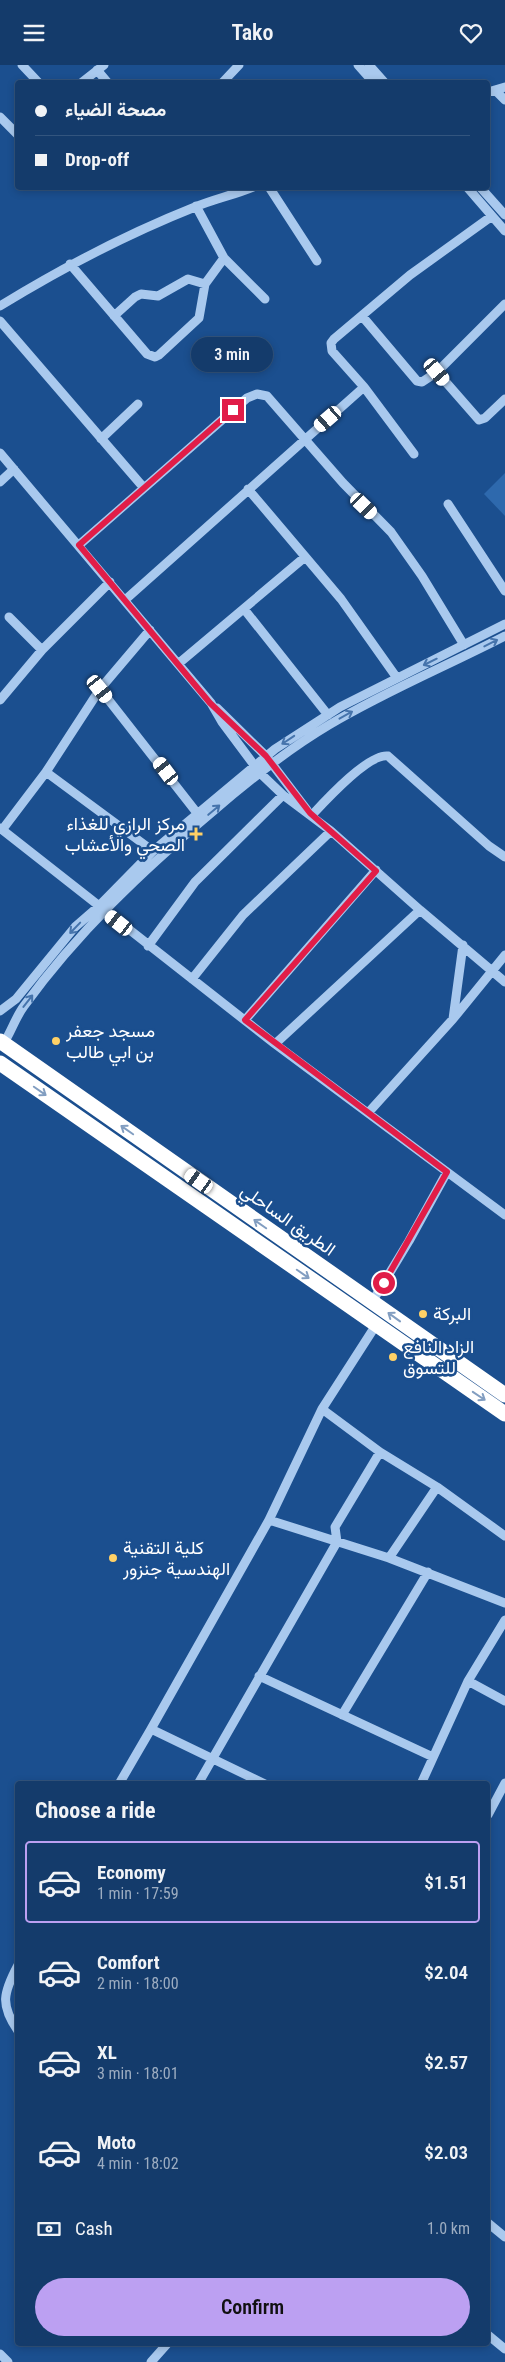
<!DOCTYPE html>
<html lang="en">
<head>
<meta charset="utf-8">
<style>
	:root { --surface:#143b6b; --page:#1d4271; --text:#f1f3f6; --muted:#9dadc1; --line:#33557e; --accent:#bca0f2 }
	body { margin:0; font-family:"Roboto Condensed",Vazirmatn,sans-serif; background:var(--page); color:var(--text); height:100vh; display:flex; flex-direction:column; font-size:19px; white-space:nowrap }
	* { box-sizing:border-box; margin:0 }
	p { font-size:16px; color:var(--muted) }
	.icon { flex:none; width:28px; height:28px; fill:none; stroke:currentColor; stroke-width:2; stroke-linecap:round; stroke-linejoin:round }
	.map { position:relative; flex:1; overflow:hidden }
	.side { position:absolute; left:15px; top:1716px; width:475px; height:565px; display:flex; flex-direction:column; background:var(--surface); border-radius:5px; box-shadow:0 2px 8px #0003,0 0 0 1px var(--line) }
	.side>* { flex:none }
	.banner { position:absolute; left:15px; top:15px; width:475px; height:110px; border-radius:5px; box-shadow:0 2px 8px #0003,0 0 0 1px var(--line); display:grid; align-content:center; height:110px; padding:0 20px; background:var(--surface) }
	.end { position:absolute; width:22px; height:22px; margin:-11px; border:6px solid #e11d48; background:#fff; box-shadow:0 0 0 2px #fff }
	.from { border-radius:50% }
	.bubble { position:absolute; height:35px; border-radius:18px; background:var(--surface); box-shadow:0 2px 8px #0003,0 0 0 1px var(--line); font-size:16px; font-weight:600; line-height:35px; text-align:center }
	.car { position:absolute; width:15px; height:30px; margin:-15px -8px; border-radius:6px; box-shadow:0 0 4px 1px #0007; background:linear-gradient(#fff 24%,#345 0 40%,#fff 0 76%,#345 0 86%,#fff 0) }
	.banner b { display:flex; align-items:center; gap:18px; height:48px; font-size:19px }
	.banner b+b { border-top:1px solid var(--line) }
	.banner i { width:12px; height:12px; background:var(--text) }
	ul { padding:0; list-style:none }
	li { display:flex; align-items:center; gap:15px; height:82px; margin:0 10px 8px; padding:0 10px; border:2px solid transparent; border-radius:5px }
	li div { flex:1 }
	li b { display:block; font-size:19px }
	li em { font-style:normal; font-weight:600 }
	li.on { border-color:var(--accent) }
	li>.icon { width:45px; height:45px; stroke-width:1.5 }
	h2 { padding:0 20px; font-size:22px; line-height:60px }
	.pay { display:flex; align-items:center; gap:12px; height:55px; padding:0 20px; font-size:19px }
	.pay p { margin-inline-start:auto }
	.button { display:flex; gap:10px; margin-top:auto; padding:10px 20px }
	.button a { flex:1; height:58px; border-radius:30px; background:var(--accent); color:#111; font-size:20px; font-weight:600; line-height:58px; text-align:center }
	header { display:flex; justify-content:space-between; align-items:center; height:65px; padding:0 20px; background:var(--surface); font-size:22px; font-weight:600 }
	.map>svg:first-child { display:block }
	.green { fill:#2e69ad }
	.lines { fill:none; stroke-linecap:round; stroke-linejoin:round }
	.minor { stroke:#a9c9ee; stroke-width:9 }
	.highway { stroke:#fff; stroke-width:15 }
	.oneway { stroke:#4674ac }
	.oneway2 { stroke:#829ec1 }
	.route { stroke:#e11d48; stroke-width:6 }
	.poi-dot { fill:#ffd166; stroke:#1b4f8f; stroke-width:2 }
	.labels { text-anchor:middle; stroke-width:5; stroke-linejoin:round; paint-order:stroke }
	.poi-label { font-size:18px; fill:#fff; stroke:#1b4f8f; text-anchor:start }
	.street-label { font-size:18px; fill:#fff; stroke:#1b4f8f }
</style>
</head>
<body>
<header><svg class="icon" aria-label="menu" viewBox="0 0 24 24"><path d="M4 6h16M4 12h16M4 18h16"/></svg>Tako<svg class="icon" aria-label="heart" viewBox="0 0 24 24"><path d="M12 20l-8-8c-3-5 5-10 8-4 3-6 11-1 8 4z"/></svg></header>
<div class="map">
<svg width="505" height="2297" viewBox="0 0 505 2297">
	<rect width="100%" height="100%" fill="#1b4f8f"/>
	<path class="green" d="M505,408V451L484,429Z"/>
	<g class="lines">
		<path class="minor" d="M22,0L39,18
			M358,0L374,18
			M369,0L385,18
			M97,5L108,18
			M81,18L104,0
			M222,18L239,0
			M495,25L505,35
			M488,27L505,22
			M0,52L18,70
			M269,122L317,196
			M467,122L505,166
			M480,122L505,150
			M224,193L265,234
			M70,199L147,289L155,292L159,290L199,253L205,219L224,193L196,141
			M0,241C62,203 127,169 195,142C214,134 234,130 253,122
			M114,251L135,232L141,229L158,231L188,214L205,219
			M362,251L417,316L422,317L437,307L505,239
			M0,256L144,423
			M437,307L479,355L485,353L505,334
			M364,322L414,389
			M101,374L138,339
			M0,388L211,638L222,657L260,708L283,730L331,766L420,845L505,917
			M0,417L14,404
			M248,424L341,534L397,613
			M448,439L505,526
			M79,480L247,333L257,329L267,331L343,418L391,467L422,511L464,580
			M125,535L364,322L332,286L331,278L334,274L410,210L492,151
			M244,544L328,650
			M9,552L42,585
			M178,599L305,492
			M100,624L197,748
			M0,635L42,585L110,517
			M217,643L266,691L307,745
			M46,707L153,786
			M312,750C325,736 369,688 388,691L489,781L505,792
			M0,763L275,979L505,1150
			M2,765L46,707L100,624L150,565
			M148,881L195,817L283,730
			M192,914L243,850L331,766
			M0,946L16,934L75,862L98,842L153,786L275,684L340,642L505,559
			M453,954L463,880
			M245,955L376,805
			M275,979L420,845
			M2,981C11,968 15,953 24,941C77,868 142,806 211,748C248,716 287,685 329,660C386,626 447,601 505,571
			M368,1048L453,954L505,890
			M372,1237L409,1176L447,1107
			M380,1387L437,1422L505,1471
			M269,1455L389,1493L505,1538
			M389,1493L437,1422
			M259,1611L433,1692
			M468,1616L505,1636
			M342,1650L428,1507
			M119,1719L151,1664
			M198,1719L337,1477L335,1462L380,1387L322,1344
			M265,1719L151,1664L269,1455L322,1344L376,1260
			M421,1719L468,1616L505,1555
			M488,1750L505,1718
			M18,1900C3,1928 0,1940 18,1966
			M488,2158L505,2172
			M488,2270L505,2284
			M0,2289L8,2297
			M151,2297L167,2279"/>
		<path class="highway" d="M0,976L505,1330
			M0,998L505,1349"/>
	</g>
	<defs><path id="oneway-shaft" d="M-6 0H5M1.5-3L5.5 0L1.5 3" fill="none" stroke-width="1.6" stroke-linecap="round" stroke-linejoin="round" transform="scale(1.25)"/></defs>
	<g class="oneway">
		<use href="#oneway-shaft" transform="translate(491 578) rotate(-27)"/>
		<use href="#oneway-shaft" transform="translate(430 597) rotate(154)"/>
		<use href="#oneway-shaft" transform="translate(346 650) rotate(-29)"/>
		<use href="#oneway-shaft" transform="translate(288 675) rotate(146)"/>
		<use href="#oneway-shaft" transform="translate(214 745) rotate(-40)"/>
		<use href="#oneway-shaft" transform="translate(75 863) rotate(134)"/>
		<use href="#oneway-shaft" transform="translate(28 936) rotate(-52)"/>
	</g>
	<g class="oneway2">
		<use href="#oneway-shaft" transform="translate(40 1026) rotate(35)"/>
		<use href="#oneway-shaft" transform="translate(127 1065) rotate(-145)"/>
		<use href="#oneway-shaft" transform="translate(260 1159) rotate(-145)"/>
		<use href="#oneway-shaft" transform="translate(303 1209) rotate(35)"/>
		<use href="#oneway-shaft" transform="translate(394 1252) rotate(-144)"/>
		<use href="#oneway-shaft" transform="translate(479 1331) rotate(34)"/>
	</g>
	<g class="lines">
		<path class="route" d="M233,345L79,480L210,638L266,691L310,748L376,806L245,955L447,1107L384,1218"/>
	</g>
	<g class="poi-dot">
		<path d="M193.5 761.5h5v5h5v5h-5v5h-5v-5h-5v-5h5z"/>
		<circle cx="56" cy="976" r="5"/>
		<circle cx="423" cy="1249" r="5"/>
		<circle cx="393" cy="1292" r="5"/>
		<circle cx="113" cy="1493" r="5"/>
	</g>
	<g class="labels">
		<g class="poi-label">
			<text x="185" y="765" text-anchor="end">مركز الرازي للغذاء<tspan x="185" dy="21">الصحي والأعشاب</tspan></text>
			<text x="66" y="972">مسجد جعفر<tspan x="66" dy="21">بن ابي طالب</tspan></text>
			<text x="433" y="1255">البركة</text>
			<text x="403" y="1288">الزاد النافع<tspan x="403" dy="21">للتسوق</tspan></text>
			<text x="123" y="1489">كلية التقنية<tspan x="123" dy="21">الهندسية جنزور</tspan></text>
		</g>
		<g class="street-label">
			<text transform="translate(288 1155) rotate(35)" y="6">الطريق الساحلي</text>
		</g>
	</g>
</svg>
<i class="end from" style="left:384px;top:1218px"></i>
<i class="end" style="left:233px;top:345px"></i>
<div class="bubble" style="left:191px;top:272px;width:82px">3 min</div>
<i class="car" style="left:437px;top:307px;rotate:140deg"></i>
<i class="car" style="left:328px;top:354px;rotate:229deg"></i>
<i class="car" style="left:364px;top:441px;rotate:134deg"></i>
<i class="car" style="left:100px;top:624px;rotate:141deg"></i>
<i class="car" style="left:166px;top:706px;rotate:323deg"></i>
<i class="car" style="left:119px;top:858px;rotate:308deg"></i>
<i class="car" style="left:199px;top:1116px;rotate:305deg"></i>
<div class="banner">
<b><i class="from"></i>مصحة الضياء</b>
<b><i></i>Drop-off</b>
</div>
<section class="side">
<h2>Choose a ride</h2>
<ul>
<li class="on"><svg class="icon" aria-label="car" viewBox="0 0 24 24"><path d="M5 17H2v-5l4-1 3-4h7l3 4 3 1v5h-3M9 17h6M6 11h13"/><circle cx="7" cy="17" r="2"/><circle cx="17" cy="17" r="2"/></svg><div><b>Economy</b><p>1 min · 17:59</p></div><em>$1.51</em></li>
<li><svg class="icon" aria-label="car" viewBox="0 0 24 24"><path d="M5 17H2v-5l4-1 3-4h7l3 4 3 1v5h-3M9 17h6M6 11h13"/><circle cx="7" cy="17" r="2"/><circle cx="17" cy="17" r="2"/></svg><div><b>Comfort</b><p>2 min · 18:00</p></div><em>$2.04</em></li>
<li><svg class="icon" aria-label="car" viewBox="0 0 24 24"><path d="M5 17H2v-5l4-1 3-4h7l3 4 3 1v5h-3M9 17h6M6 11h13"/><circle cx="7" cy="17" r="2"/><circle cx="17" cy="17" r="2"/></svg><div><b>XL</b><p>3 min · 18:01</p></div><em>$2.57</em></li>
<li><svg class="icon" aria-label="car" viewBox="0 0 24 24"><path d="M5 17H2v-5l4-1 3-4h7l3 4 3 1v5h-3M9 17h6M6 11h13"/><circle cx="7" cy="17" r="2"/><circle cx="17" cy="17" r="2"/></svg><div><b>Moto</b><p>4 min · 18:02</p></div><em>$2.03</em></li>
</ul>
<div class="pay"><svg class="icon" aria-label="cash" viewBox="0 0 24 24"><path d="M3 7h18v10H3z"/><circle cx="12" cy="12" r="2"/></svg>Cash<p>1.0 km</p></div>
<div class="button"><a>Confirm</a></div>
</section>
</div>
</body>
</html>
